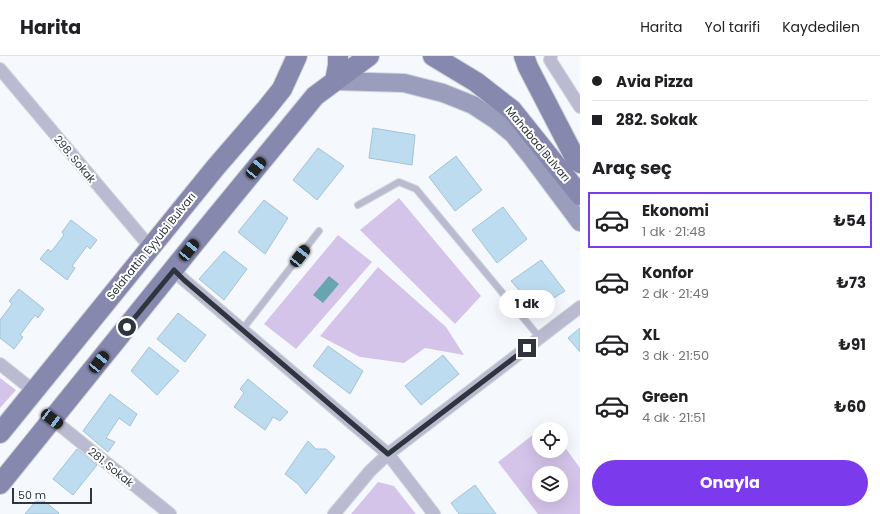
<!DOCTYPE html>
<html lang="tr">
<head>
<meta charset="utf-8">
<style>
	:root { --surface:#fff; --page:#f2f2f2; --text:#202124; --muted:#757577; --line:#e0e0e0; --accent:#7c3aed }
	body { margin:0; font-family:Poppins,sans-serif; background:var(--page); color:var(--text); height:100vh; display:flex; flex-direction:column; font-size:15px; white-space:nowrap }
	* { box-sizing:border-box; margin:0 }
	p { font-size:13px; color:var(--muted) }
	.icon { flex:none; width:22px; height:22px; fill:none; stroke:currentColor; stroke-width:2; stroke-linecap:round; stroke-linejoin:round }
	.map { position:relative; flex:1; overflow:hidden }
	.sheet { display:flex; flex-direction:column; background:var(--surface); width:300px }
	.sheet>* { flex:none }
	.top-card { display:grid; align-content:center; height:88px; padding:0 12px; background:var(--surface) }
	.tools { position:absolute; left:532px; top:366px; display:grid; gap:8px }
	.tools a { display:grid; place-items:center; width:36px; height:36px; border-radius:50%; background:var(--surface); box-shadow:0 4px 16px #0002; font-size:20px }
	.scale { position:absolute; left:12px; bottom:10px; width:80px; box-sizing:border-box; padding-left:4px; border:2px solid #2e353f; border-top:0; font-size:11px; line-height:14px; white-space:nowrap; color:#2e353f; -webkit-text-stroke:3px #fff; paint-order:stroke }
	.end { position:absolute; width:18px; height:18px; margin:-9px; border:5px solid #2e353f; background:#fff; box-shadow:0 0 0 2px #fff }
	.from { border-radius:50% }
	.bubble { position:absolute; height:28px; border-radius:14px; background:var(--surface); box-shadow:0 4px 16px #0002; font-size:13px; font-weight:700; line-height:28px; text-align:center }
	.car { position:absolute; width:12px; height:24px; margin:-12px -6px; border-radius:5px; box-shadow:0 0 3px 1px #0007; background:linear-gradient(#222 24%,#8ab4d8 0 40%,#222 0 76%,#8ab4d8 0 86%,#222 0) }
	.top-card b { display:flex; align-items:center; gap:14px; height:38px; font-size:15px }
	.top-card b+b { border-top:1px solid var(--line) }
	.top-card i { width:10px; height:10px; background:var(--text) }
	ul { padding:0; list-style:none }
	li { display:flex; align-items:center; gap:12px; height:56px; margin:0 8px 6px; padding:0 4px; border:2px solid transparent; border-radius:0px }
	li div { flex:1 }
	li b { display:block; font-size:15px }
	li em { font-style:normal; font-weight:700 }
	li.on { border-color:var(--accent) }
	li>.icon { width:36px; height:36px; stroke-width:1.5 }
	h2 { padding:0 12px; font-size:18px; line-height:48px }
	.button { display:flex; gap:8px; margin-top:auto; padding:8px 12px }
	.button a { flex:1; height:46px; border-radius:24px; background:var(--accent); color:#fff; font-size:16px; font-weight:700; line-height:46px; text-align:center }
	header { display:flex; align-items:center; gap:24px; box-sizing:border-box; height:56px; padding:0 20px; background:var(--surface); border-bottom:1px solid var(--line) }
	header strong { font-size:19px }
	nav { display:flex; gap:22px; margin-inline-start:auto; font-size:14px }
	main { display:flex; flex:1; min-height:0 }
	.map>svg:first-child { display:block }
	.green { fill:#d5c4e9; fill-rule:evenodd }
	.water { fill:#68a5b1 }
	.building { fill:#bddcf0; stroke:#a4c3d6 }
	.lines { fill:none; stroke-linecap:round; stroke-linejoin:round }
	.lane-casing { stroke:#d1d6dc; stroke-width:8 }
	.street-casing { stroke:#d1d6dc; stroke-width:14 }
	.secondary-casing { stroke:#d1d6dc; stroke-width:20 }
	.primary-casing { stroke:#d1d6dc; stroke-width:22 }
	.lane { stroke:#babbd0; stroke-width:6 }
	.street { stroke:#babbd0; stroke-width:12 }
	.secondary { stroke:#9b9dbc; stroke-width:18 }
	.primary { stroke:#8688ad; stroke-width:20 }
	.route { stroke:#2e353f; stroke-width:5 }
	.labels { text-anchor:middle; stroke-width:4; stroke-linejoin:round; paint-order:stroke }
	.street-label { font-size:11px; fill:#2e353f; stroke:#fff }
</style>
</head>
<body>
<header>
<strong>Harita</strong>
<nav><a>Harita</a><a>Yol tarifi</a><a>Kaydedilen</a></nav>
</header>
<main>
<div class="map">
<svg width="580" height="458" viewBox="0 0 580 458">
	<rect width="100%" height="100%" fill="#f5f9fe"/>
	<path class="green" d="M399,142L481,240L455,268L360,174Z
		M338,179L372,206L296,293L264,268Z
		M378,211L446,271L464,299L425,292L404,307L360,301L320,280Z
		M0,322L16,334L0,352Z
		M539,374V395H561V386L580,412V458H538L498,406ZM539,417H561V439H539Z
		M378,426L394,430L416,458H351Z"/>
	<path class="water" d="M329,220L339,228L323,247L313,239Z"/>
	<path class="building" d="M373,72L415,79L412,109L369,102Z
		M318,92L344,110L317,144L293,124Z
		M456,100L482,134L455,155L429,121Z
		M264,144L288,162L265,198L238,176Z
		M503,151L527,183L497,207L472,174Z
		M71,164L97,184L90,193L87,190L72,210L75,212L67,224L40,203L48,193L51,196L64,179L62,176Z
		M224,195L247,213L224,244L199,223Z
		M541,204L565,235L536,253L511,225Z
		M19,233L44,253L38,262L35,259L20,279L23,281L14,293L0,282V264L12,248L9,245Z
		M178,257L206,279L185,306L157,283Z
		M580,272V296L568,282Z
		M328,290L363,315L350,338L313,310Z
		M149,291L179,315L157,339L131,315Z
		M443,299L459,318L421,349L405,330Z
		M248,323L288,356L280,365L273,361L265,374L234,351L244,337L240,333Z
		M110,338L137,358L130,370L119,362L106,382L115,386L108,396L83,375Z
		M308,385L316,393H326L335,401L306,438L298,428L285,418Z
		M77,393L97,409L73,439L53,423Z
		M475,429L496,458H459L451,447Z
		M39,441L59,457L58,458H25Z"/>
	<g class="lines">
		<defs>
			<path id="lane" d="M358,149L399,126L416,133L540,282
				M242,274L319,175"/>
			<path id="street" d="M551,0L550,4L580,51
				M0,13L150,191
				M173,214L184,224L388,398L434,458
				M0,308L34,335
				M52,363L170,458
				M334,458L370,415L388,398L580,251"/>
			<path id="secondary" d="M335,25L404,27L443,37L473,49L496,64L513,78L533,103L580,166"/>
			<path id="primary" d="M433,0L476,26L512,54L580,139
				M524,0L528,11L573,98L580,107
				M335,25L338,9V0
				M0,377L215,112L266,53L282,33L297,0
				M0,428L197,184L315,40L369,0"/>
		</defs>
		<use href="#lane" class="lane-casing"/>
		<use href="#street" class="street-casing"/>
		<use href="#secondary" class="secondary-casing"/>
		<use href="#primary" class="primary-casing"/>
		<use href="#lane" class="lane"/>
		<use href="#street" class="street"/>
		<use href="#secondary" class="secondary"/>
		<use href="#primary" class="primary"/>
	</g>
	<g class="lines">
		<path class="route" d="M127,271L174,214L184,224L388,398L527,292"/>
	</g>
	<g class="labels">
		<g class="street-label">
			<text transform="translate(538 88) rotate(50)" y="4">Mahabad Bulvarı</text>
			<text transform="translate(75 103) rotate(50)" y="4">298. Sokak</text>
			<text transform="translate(151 190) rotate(-51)" y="4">Selahattin Eyyubi Bulvarı</text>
			<text transform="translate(111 411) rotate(39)" y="4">281. Sokak</text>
		</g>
	</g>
</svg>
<div class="tools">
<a><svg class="icon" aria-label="locate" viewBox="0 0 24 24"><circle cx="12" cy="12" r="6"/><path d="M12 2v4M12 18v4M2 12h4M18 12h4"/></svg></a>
<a><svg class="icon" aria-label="layers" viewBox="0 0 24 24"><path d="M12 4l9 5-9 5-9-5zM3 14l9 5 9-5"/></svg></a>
</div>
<div class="scale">50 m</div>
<i class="end from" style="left:127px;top:271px"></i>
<i class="end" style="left:527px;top:292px"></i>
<div class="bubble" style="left:499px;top:234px;width:56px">1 dk</div>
<i class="car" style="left:256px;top:112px;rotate:39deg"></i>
<i class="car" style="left:189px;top:194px;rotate:39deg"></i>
<i class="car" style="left:300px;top:200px;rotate:38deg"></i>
<i class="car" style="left:99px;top:306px;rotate:39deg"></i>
<i class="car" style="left:52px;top:363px;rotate:127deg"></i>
</div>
<section class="sheet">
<div class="top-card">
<b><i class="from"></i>Avia Pizza</b>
<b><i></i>282. Sokak</b>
</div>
<h2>Araç seç</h2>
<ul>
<li class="on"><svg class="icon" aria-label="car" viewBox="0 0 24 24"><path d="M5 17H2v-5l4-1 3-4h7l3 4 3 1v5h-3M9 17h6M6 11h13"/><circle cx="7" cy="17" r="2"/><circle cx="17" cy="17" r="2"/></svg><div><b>Ekonomi</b><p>1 dk · 21:48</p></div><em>₺54</em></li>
<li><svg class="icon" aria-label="car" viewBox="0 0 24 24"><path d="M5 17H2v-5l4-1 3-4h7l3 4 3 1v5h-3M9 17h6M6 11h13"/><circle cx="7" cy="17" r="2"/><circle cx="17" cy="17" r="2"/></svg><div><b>Konfor</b><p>2 dk · 21:49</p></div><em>₺73</em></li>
<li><svg class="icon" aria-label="car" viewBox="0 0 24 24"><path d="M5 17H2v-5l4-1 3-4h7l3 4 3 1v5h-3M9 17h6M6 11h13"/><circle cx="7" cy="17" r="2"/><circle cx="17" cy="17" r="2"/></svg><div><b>XL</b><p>3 dk · 21:50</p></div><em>₺91</em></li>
<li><svg class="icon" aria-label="car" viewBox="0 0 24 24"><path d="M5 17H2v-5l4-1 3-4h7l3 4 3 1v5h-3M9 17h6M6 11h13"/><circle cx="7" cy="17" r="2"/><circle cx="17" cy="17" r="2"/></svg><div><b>Green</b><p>4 dk · 21:51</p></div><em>₺60</em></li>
</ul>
<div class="button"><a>Onayla</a></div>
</section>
</main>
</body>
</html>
